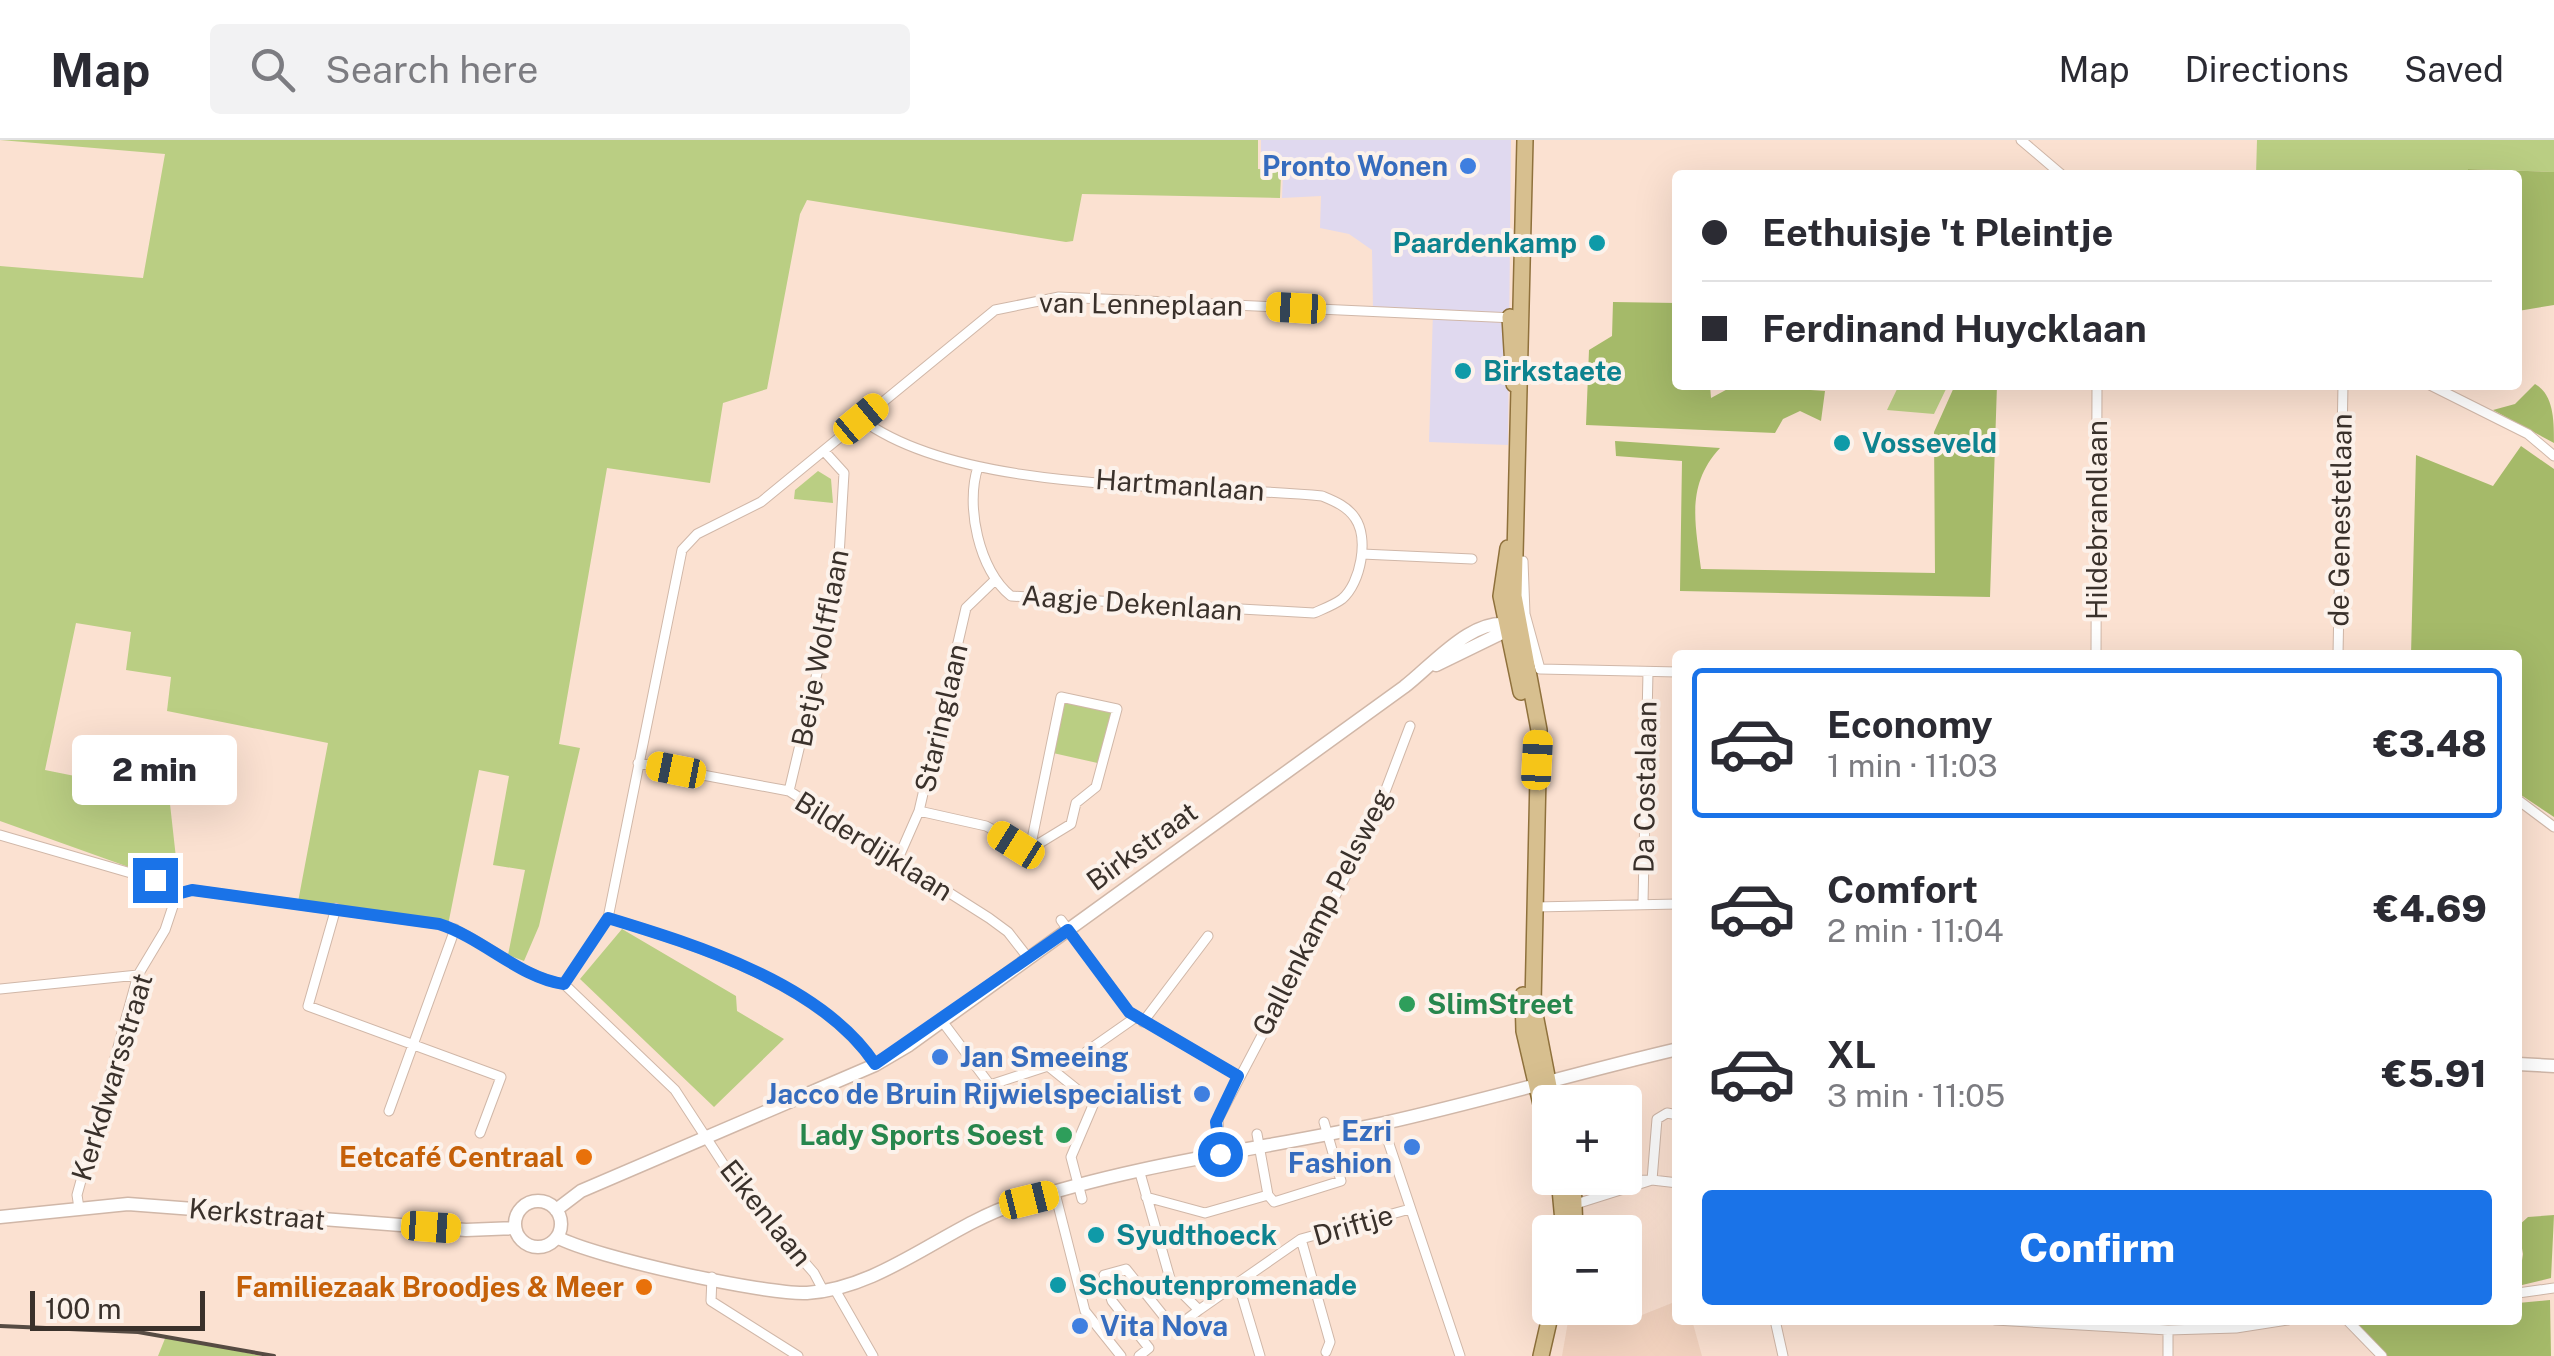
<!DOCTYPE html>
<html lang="en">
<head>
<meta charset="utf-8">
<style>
	:root { --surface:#fff; --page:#f2f2f3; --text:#2b2b33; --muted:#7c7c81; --line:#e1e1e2; --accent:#1a73e8 }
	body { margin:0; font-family:"Public Sans",sans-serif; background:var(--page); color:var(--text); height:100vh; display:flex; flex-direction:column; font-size:38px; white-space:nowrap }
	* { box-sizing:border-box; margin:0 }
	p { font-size:32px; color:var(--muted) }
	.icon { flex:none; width:55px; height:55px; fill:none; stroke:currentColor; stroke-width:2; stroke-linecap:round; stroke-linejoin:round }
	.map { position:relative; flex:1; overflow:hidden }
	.drawer { position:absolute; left:1672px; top:510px; width:850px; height:675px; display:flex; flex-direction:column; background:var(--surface); border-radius:10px; box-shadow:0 10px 40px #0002 }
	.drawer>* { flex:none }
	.hud { position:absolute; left:1672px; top:30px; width:850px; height:220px; border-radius:10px; box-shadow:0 10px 40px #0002; display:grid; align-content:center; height:220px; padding:0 30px; background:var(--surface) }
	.buttons { position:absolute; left:1532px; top:945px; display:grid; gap:20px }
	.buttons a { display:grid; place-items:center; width:110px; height:110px; border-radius:10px; background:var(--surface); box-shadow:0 10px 40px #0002; font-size:50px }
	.scale { position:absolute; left:30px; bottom:25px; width:175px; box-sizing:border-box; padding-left:10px; border:5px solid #3a312b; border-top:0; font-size:28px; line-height:35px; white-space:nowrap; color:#3a312b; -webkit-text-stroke:8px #fcf2eb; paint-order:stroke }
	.end { position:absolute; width:45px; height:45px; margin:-22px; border:12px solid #1a73e8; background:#fff; box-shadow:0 0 0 5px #fff }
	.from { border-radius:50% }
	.bubble { position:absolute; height:70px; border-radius:10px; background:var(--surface); box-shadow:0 10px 40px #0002; font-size:32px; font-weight:800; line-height:70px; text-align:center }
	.car { position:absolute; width:30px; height:60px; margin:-30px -15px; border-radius:12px; box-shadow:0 0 8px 2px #0007; background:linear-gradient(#f5c518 24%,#345 0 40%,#f5c518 0 76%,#345 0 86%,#f5c518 0) }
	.hud b { display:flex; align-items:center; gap:35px; height:95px; font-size:38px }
	.hud b+b { border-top:2px solid var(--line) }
	.hud i { width:25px; height:25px; background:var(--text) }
	ul { padding:18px 0 0; list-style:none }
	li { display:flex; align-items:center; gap:30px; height:150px; margin:0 20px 15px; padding:0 10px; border:5px solid transparent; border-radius:10px }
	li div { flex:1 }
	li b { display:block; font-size:38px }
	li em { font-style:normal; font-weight:800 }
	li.selected { border-color:var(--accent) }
	li>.icon { width:90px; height:90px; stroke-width:1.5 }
	.action { display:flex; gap:20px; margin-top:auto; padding:20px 30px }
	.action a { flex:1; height:115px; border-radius:10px; background:var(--accent); color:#fff; font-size:40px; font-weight:800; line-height:115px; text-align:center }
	header { display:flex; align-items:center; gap:60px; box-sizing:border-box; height:140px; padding:0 50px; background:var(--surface); border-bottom:2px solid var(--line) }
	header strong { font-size:48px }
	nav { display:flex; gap:55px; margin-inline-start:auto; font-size:35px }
	.search { width:700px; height:90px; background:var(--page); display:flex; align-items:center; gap:25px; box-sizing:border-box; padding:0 35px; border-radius:10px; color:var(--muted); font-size:38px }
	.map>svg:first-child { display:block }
	.commercial { fill:#e0d9ef }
	.built { fill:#f3d3bf }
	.green { fill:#bace83 }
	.forest { fill:#a5ba69 }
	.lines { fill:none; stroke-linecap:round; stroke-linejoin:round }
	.street-casing { stroke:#d0b7a8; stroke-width:11 }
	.secondary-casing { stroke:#d0b7a8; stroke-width:15 }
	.primary-casing { stroke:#8f713c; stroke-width:18 }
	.street { stroke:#fff; stroke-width:9 }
	.secondary { stroke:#fff; stroke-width:12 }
	.primary { stroke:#d7bf8f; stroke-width:15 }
	.rail { stroke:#564b43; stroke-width:4 }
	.route { stroke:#1a73e8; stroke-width:12 }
	.shop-dot { fill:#3f7fe0; stroke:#fcf2eb; stroke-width:4 }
	.culture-dot { fill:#0f9aa8; stroke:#fcf2eb; stroke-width:4 }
	.leisure-dot { fill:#2e9e5b; stroke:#fcf2eb; stroke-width:4 }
	.food-dot { fill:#e8710a; stroke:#fcf2eb; stroke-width:4 }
	.labels { text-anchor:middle; stroke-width:8; stroke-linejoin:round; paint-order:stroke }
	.shop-label { font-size:28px; font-weight:bold; fill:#366cbe; stroke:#fcf2eb; text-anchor:end }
	.culture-label { font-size:28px; font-weight:bold; fill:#0d838f; stroke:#fcf2eb; text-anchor:start }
	.street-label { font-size:28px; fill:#3a312b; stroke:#fcf2eb }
	.leisure-label { font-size:28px; font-weight:bold; fill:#27864d; stroke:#fcf2eb; text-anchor:start }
	.food-label { font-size:28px; font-weight:bold; fill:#c56008; stroke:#fcf2eb; text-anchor:end }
</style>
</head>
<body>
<header>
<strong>Map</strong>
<div class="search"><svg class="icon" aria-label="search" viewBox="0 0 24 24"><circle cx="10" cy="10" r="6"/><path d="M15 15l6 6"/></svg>Search here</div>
<nav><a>Map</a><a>Directions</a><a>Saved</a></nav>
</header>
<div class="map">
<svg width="2554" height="1216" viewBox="0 0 2554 1216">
	<rect width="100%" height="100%" fill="#fbe1d1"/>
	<path class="commercial" d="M1261,0H1511L1508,305L1429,302L1433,172L1373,169L1372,110L1349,94L1320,88L1321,56L1282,58L1283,31L1261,28Z"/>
	<path class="built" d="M1677,1161L1678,1180H1692L1702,1216H1562L1570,1170L1642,1175Z"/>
	<path class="green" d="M0,0H1258V29L1277,30L1281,35L1280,58L1082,54L1073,101L1066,102L807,60L800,74L767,249L723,263L710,343L607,328L559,604L580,608L539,786L524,821L508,815L525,730L493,725L509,636L479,630L448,785L298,762L328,603L167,571L171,537L126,530L131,492L76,483L45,630L169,655L179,745L0,681V126L143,138L165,14Z
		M2257,0H2554V32L2469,29L2468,35H2256Z
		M1899,245H1947V247L1934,274L1887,270Z
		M818,331L831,339L833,363L794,359L795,350Z
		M1064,562L1112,572L1102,624L1053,613Z
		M622,789L736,856L737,871L784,899L714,967L580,839Z
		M166,1196L262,1216H158Z"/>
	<path class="forest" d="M2468,29L2554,32V165L2518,171V35H2468Z
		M1613,162L1677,163L1678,245H1710L1711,258L1735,245L1825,251L1821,281L1800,271L1783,279L1775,293L1586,285L1589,210L1612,196Z
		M2535,244C2554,255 2554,281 2554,303L2493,270L2515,264Z
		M1955,245H1997L1990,457L1680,451L1682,321L1616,316L1615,301L1720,308C1686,345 1695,382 1701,429L1935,433L1934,292Z
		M2521,306L2554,329V677L2518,653V515H2411L2416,315L2493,346Z
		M2554,1075L2551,1138L2518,1146L2523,1114L2518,1086L2528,1077Z
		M2550,1160L2551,1216H2387L2358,1187L2360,1180H2518V1163Z"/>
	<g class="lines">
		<defs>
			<path id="street" d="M2021,0L2062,35
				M2430,245L2528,294L2554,316
				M861,279C964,356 1192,343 1322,356C1334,361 1347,366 1355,378C1369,398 1361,443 1342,459C1334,465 1323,469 1314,473L1011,456C979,431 965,365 978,327
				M1362,414L1472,419
				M1523,421L1525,474L1540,529L1678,532
				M2096,515L2097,245
				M2338,515L2343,245
				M638,623L789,651L989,778L1008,792L1029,819
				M789,651L837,449L844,333L824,311
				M2518,660L2554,687
				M919,671L986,686L1030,709L1061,557L1117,569L1096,647L1076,663L1071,684L1030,709
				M0,695L155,740L177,754L192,750L439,784C483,797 520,838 564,844L675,950L737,1045L814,1133L823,1150
				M897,721L919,671L966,468L993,442
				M1643,763L1648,532
				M1535,767L1678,764
				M336,768L308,866L501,937L480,993
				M608,778C697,805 822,845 875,925
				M1061,780L1129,872L1238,936
				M564,844L608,778L682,410L697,394L761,362L995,170L1059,157L1514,178
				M0,849L138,835
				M942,881L990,945L1048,926L1094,963L1071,1017L1082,1059
				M1143,882L1208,796
				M1086,912L1136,877
				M389,971L455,789
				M1678,975L1667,973L1657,979L1652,1040L1678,1043
				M1382,983L1460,1216
				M1257,994L1268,1055
				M1220,1013L1218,979L1372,686L1410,586
				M1574,1041L1649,1040
				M1055,1053L1085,1171L1121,1216
				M1146,1057L1205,1073L1268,1055L1274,1062L1341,1041L1324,982
				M1576,1064L1652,1040
				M79,1068L77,1055L138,835L165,790L177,754
				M1301,1099L1330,1202L1326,1212
				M712,1137L711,1161L798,1216
				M1239,1146L1260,1216
				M834,1148L873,1216
				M2518,1153L2554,1148
				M1199,1170L1301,1099L1410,1069
				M1775,1180L1783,1216
				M1995,1180L2168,1190L2236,1188L2288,1180
				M2347,1180L2382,1216
				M2168,1190V1216
				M1139,1216L1149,1208L1112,1161L1104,1135L1126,1129L1174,1189L1199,1170L1171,1142L1140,1033"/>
			<path id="secondary" d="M1436,525L1516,486
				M2518,924L2554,926
				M515 1084a23 23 0 1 1 46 0a23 23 0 1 1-46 0Z
				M556,1070L581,1051L875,925L909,905L1404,547C1433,525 1473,475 1513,485
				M0,1077L128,1064L466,1090L515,1088
				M557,1097C593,1117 766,1155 807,1153C883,1148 945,1087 1015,1064C1134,1024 1262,1009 1384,983C1483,961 1579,932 1678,909"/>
			<path id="primary" d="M1525,0L1514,456L1539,590L1533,864L1552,962
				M1510,177L1514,244
				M1508,408L1501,456L1521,552
				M1523,855L1524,891L1550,1003
				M1559,1038L1564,1092
				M1573,1038L1575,1092
				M1541,1216L1552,1168"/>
		</defs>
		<use href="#street" class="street-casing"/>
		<use href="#secondary" class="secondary-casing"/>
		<use href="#primary" class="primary-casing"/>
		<use href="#street" class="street"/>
		<use href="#secondary" class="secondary"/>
		<use href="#primary" class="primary"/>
		<path class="rail" d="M0,1186L138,1192L274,1216"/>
	</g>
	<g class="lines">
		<path class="route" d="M155,740L177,754L192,750L439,784C483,798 520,838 564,844L608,778C697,805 822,844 875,924L1068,790L1129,872L1238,936L1216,982L1220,1014"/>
	</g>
	<g class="shop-dot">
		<circle cx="1468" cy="26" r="10"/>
		<circle cx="940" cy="917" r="10"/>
		<circle cx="1202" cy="954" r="10"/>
		<circle cx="1412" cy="1007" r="10"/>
		<circle cx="1080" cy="1186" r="10"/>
	</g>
	<g class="culture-dot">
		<circle cx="1597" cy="103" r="10"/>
		<circle cx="1463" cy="231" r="10"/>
		<circle cx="1842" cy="303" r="10"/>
		<circle cx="1096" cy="1095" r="10"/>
		<circle cx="1058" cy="1145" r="10"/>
	</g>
	<g class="leisure-dot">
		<circle cx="1407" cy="864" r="10"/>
		<circle cx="1064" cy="995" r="10"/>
	</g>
	<g class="food-dot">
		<circle cx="584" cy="1017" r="10"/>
		<circle cx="644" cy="1147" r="10"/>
	</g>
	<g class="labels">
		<g class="shop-label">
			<text x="1448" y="36">Pronto Wonen</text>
			<text x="960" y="927" text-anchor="start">Jan Smeeing</text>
			<text x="1182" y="964">Jacco de Bruin Rijwielspecialist</text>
			<text x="1392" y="1001">Ezri<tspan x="1392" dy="32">Fashion</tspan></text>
			<text x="1100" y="1196" text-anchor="start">Vita Nova</text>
		</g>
		<g class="culture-label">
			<text x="1577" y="113" text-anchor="end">Paardenkamp</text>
			<text x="1483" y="241">Birkstaete</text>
			<text x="1862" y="313">Vosseveld</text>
			<text x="1116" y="1105">Syudthoeck</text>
			<text x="1078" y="1155">Schoutenpromenade</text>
		</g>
		<g class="street-label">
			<text transform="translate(1141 164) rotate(1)" y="10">van Lenneplaan</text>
			<text transform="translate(1180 345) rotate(4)" y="10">Hartmanlaan</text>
			<text transform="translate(2097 380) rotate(-90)" y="10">Hildebrandlaan</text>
			<text transform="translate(2340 380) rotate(-89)" y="10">de Genestetlaan</text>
			<text transform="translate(1132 463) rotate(4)" y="10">Aagje Dekenlaan</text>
			<text transform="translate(820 508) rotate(-79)" y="10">Betje Wolfflaan</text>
			<text transform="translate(941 578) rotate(-77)" y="10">Staringlaan</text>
			<text transform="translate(1645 647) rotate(-89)" y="10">Da Costalaan</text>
			<text transform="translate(874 706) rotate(32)" y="10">Bilderdijklaan</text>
			<text transform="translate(1142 706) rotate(-36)" y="10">Birkstraat</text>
			<text transform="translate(1322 772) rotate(-63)" y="10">Gallenkamp Pelsweg</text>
			<text transform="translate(112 937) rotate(-73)" y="10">Kerkdwarsstraat</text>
			<text transform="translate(766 1073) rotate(51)" y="10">Eikenlaan</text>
			<text transform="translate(257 1074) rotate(5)" y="10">Kerkstraat</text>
			<text transform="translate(1353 1085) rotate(-16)" y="10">Driftje</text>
		</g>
		<g class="leisure-label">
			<text x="1427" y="874">SlimStreet</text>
			<text x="1044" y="1005" text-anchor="end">Lady Sports Soest</text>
		</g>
		<g class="food-label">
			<text x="564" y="1027">Eetcafé Centraal</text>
			<text x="624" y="1157">Familiezaak Broodjes &amp; Meer</text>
		</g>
	</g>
</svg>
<div class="buttons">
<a>+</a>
<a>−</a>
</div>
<div class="scale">100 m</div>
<i class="end from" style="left:1220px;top:1014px"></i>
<i class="end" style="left:155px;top:740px"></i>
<div class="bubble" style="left:72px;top:595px;width:165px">2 min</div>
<i class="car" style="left:1296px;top:168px;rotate:273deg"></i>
<i class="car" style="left:861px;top:279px;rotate:50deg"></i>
<i class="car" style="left:1537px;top:620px;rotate:3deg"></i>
<i class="car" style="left:676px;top:630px;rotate:281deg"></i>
<i class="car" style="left:1016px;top:705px;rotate:302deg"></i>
<i class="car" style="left:1029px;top:1060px;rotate:76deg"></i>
<i class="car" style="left:431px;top:1087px;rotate:94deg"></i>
<div class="hud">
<b><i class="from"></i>Eethuisje 't Pleintje</b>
<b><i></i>Ferdinand Huycklaan</b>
</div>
<section class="drawer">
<ul>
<li class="selected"><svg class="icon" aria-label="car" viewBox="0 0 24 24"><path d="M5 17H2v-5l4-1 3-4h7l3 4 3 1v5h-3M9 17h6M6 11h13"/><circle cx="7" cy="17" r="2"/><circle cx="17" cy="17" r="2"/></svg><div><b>Economy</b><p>1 min · 11:03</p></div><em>€3.48</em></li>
<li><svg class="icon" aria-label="car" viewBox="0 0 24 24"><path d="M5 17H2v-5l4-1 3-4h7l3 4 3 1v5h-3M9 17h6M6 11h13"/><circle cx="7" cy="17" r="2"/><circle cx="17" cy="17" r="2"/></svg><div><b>Comfort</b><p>2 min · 11:04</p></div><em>€4.69</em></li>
<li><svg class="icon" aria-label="car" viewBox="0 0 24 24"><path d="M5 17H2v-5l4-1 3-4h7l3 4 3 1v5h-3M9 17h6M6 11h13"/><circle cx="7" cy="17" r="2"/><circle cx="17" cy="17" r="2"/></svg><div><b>XL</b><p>3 min · 11:05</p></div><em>€5.91</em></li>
</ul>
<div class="action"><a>Confirm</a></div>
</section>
</div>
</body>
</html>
